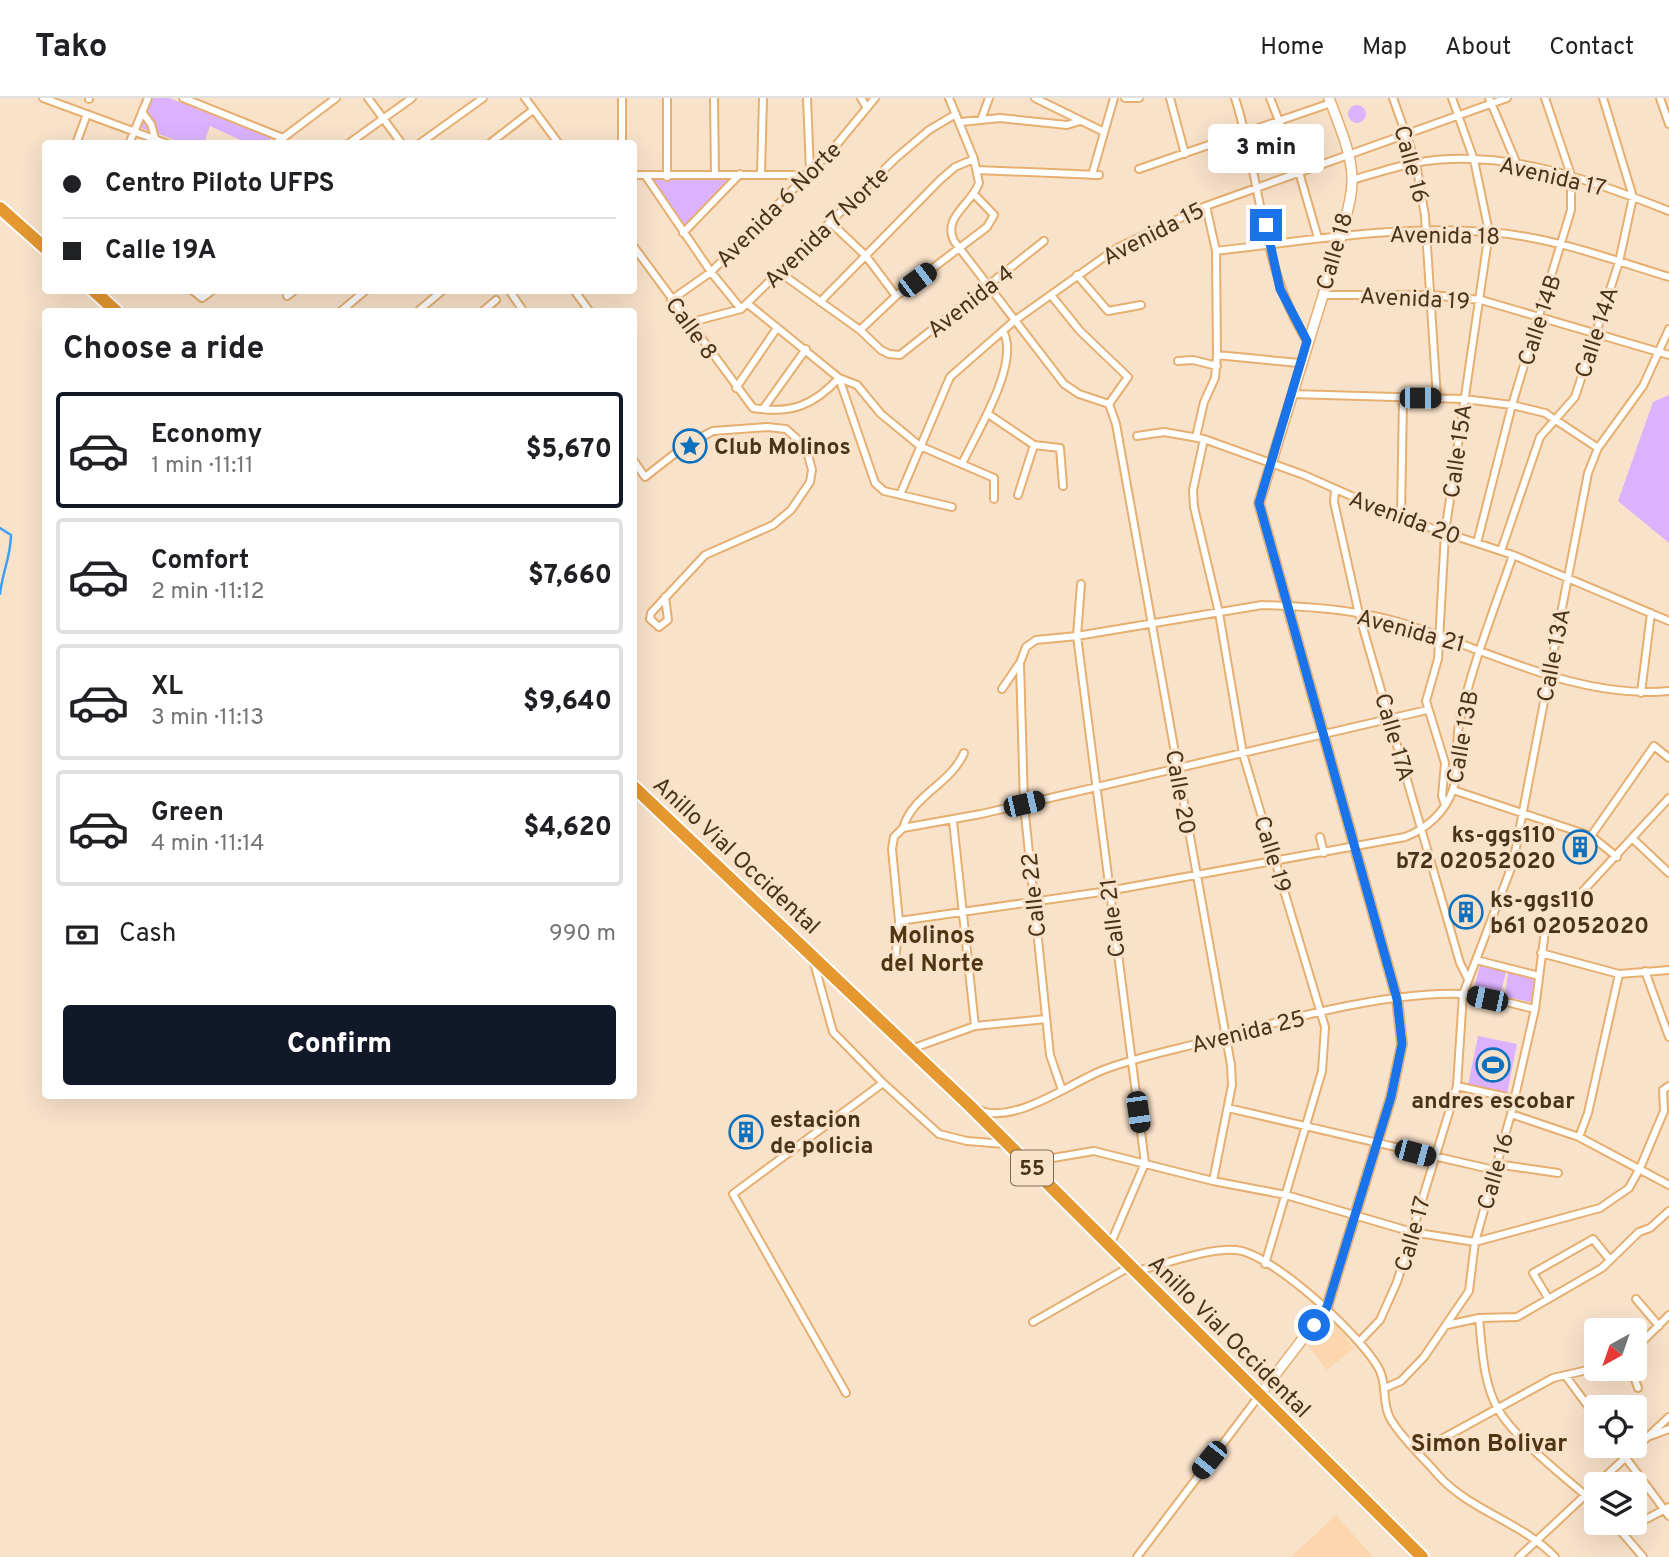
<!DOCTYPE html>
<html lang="en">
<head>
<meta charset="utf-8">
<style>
	:root { --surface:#fff; --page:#f2f2f2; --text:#202124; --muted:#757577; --line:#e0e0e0; --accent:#111827 }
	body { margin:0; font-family:Overpass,sans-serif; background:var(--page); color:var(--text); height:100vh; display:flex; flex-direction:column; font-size:26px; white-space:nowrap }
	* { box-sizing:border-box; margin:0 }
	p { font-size:23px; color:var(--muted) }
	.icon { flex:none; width:38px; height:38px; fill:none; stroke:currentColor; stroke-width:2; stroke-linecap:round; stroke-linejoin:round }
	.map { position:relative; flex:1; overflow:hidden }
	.side { position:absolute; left:42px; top:210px; width:595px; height:791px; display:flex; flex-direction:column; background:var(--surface); border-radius:7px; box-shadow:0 7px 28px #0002 }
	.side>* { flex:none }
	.hud { position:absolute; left:42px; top:42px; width:595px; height:154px; border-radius:7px; box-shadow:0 7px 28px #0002; display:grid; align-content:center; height:154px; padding:0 21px; background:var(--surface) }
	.needle { width:46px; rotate:220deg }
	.buttons { position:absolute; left:1584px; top:1220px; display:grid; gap:14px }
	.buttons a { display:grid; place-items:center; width:63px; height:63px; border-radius:7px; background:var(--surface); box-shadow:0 7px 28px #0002; font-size:35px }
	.end { position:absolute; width:32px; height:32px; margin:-16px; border:9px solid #1a73e8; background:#fff; box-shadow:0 0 0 4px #fff }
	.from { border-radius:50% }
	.bubble { position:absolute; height:49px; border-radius:7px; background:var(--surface); box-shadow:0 7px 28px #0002; font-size:23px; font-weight:800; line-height:49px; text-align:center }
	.car { position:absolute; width:21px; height:42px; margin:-21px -10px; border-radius:9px; box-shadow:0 0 5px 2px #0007; background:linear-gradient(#222 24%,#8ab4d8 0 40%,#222 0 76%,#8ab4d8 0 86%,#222 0) }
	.hud b { display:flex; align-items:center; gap:24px; height:66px; font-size:26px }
	.hud b+b { border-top:2px solid var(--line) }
	.hud i { width:18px; height:18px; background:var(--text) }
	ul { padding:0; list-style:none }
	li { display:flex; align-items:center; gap:21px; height:116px; margin:0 14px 10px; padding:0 7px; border:4px solid var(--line); border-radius:7px }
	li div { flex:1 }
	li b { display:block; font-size:26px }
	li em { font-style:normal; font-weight:800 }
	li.active { border-color:var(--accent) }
	li>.icon { width:63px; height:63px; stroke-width:1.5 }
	h2 { padding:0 21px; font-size:32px; line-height:84px }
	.pay { display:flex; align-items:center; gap:18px; height:77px; padding:0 21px; font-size:26px }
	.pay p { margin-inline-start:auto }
	.cta { display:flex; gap:14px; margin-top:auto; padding:14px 21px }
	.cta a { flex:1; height:80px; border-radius:7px; background:var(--accent); color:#fff; font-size:28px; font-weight:800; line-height:80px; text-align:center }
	header { display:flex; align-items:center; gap:42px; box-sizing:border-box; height:98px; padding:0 35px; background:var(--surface); border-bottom:2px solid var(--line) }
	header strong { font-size:33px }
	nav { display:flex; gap:38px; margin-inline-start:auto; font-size:24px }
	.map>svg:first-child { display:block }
	.built { fill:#fcd7ae }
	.green { fill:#dcb2fe }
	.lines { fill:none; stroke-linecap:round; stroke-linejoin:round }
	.stream { stroke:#3e9ff6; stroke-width:2.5 }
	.street-casing { stroke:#e6af70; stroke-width:10 }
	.secondary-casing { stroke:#e6af70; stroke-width:12 }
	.highway-casing { stroke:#fff; stroke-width:16 }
	.street { stroke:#fff; stroke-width:6 }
	.secondary { stroke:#fff; stroke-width:9 }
	.highway { stroke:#e5982f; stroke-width:12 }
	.route { stroke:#1a73e8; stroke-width:9 }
	.labels { text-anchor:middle; stroke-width:6; stroke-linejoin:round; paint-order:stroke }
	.shield { fill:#f9e2ca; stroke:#7e684e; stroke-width:2 }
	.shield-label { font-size:21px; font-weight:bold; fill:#493319 }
	.street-label { font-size:23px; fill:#493319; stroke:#f9e2ca }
	.poi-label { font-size:23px; font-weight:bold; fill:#493319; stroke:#f9e2ca; text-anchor:start }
	.neighbourhood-label { font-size:24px; font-weight:bold; fill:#503513; stroke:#f9e2ca }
</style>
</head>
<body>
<header>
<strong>Tako</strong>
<nav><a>Home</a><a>Map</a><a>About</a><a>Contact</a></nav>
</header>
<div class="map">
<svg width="1669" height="1459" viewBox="0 0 1669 1459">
	<rect width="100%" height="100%" fill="#f9e2ca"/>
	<path class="built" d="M1331,1219L1354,1250L1327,1272L1305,1244Z
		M1336,1417L1373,1459H1291Z"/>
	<path class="green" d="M146,0H169L273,39L266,45H247L210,28L204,45H184L136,28Z
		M1348 16a9 9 0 1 1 18 0a9 9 0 1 1-18 0Z
		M734,79L684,130L653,82Z
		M1669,297V445L1618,403L1653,304Z
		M1480,867L1506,874L1500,898L1474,891Z
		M1508,875L1535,879L1531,904L1505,899Z
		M1478,938L1517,946L1507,996L1468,987Z"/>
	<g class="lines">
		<path class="stream" d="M0,430L11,437C11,457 2,476 0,496"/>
		<defs>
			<path id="street" d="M43,0L168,46
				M183,0L283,40
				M368,0L402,46
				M525,0L559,46
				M622,0V46
				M667,0V79
				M714,0L715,77
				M807,0L810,73
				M861,0L867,10
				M949,0L974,61L979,85C972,106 942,119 954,143L1064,286L1079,296L1109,306
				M1035,0L1102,33
				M1125,0H1139
				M1170,0L1185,56
				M1235,0C1261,80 1261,171 1307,243
				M1270,0L1299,74L1318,140
				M1393,0L1416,65L1425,118L1437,300
				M1489,0L1516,64
				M1660,0L1669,26
				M89,1V0
				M142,14L151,26L155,40
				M981,22L989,0
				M961,24L1000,20L1067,27L1080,23
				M76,46L87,16
				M129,46L148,0
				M275,46L336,0
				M348,46L412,0
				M419,46L483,0
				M489,46L533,12
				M1139,71L1331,5
				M977,72L1099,77
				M761,76L763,0
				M634,77H806
				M645,77L711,174L741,211
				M1092,77L1114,0
				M1352,82C1373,76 1394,69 1414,65C1502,49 1589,81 1669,113
				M830,124L866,158L896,198
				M683,135L740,76
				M634,149L753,310C791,316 813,308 839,280
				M1216,153C1305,143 1397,127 1488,134C1549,138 1610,161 1669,179
				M779,174L860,232L881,252L889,256L900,257L1044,143
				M1077,177L1108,213L1141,207
				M192,192L202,200L213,192
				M509,192L524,214
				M574,192L590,214
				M1051,197L1080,233L1128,279L1109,306
				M1322,197H1431L1481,202L1669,257
				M287,198L295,192
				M671,202L711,174L833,51L875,0
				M820,204L940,82L955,69L974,61
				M748,206L839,280L857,287L881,316L920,348L994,380V401
				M340,214L366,192
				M417,214L443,192
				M482,214L496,202
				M688,225L741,211L896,60L929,32L956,16
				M860,232L896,198L987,129L994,117L974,96
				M1217,257L1299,265
				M1178,263L1193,262L1217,268
				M839,280L875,385L884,393L952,409
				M736,290L777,230
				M1292,296L1464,301L1512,307L1545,315L1598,350
				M1109,306L1116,326L1231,967L1232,987L1213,1083
				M763,311L806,251
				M988,316L1034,347L1060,350L1063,388
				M1137,338L1164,334L1204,341L1304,377L1401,420L1513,457L1669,523
				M1196,339L1204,304L1215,280L1217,257L1216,153L1206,108
				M1204,341L1193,392L1194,409L1219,515L1243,656L1325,929L1322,973L1265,1166
				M634,363L645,379L682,350
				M962,366C976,335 1021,265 1003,233
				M1335,393L1334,404L1359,516L1460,865L1468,881
				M900,397L950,279L1014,223L1117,150L1206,108L1507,0
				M1018,397L1034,347
				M1401,420L1403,300
				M1477,445L1512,307L1571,112V77L1545,0
				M1501,453L1540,339L1575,299L1619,164L1633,99L1603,0
				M1081,486L1077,538L1145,1065L1110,1147
				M665,499L668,522L659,529L650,521L651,515L705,457L773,427L791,412L810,384L812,372L806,349L786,331L767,329L713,333L688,346
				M1002,591L1019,566
				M1641,595L1651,515
				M1453,692L1591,738L1617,759
				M1445,707L1442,698L1445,665L1426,603L1438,561L1445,435L1489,134L1474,62L1452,0
				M953,723L975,928
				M903,730C913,696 950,687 964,655
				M1591,738L1654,648L1669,660
				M1320,739L1324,755
				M1633,741L1669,775
				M1571,806L1669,700
				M899,823L1108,793L1405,739C1426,731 1446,714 1453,691C1460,671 1455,648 1459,627C1471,569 1494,512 1513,457
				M1541,855L1619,876L1669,872
				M813,861L833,934L883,985L939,1036L967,1043L1005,1046
				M1476,862L1539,878
				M895,864L899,823L892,751L894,739L903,730L981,716L1427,612
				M1645,873L1669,939
				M911,951L975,928L1046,921
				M1457,988L1515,1001
				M1062,992L1050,957L1024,707L1020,565L1026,549L1036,542L1077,538L1262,507C1305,508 1353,511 1395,523C1484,549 1574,602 1669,593
				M1228,1010L1494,1072
				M979,1012C1015,1027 1070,985 1103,972C1134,960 1168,953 1200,945C1275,924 1385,893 1462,896C1486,897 1512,906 1535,911
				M1511,1016L1579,1039L1669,1087
				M1579,1039L1588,1015L1619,876
				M1029,1064L1094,1053L1213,1083L1286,1097L1412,1134L1475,1144L1600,1110L1629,1090L1640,1070L1664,1013L1663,992L1669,988
				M1496,1066L1558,1075
				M1137,1173C1165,1166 1207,1150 1236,1152C1272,1155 1364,1240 1380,1273C1387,1288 1382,1306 1390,1320C1401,1340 1423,1359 1438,1377C1470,1413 1522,1424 1555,1459
				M1548,1200L1533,1175L1593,1141L1610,1162
				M1636,1201L1659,1228
				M1479,1220C1482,1250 1483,1285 1498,1311C1514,1340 1570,1384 1596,1406
				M1033,1224L1131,1168
				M1447,1227L1479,1220L1517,1219L1602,1170L1639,1134L1650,1130L1669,1113
				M1360,1243L1380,1222L1397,1184L1457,988L1463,896L1513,765L1588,375L1598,350L1643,288L1669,231
				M1634,1252L1669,1217
				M1631,1270L1638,1290
				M1565,1277L1596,1319
				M1385,1290L1401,1283L1424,1259L1469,1193L1475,1144L1511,1016L1535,911L1546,825
				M846,1295L733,1096L883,985
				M1650,1338L1669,1331
				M1617,1348L1669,1418
				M1418,1354L1553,1280L1596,1270
				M1613,1424L1643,1459
				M1622,1434L1669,1409
				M1137,1459L1259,1298
				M1519,1459L1669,1319"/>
			<path id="secondary" d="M1259,1298L1327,1209L1391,999L1402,946L1397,901L1259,405L1341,139C1345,120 1353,99 1352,79C1351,53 1338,25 1329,0"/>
			<path id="highway" d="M0,110L46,151
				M93,192L117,214
				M634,689L971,1009L1422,1459"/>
		</defs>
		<use href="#street" class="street-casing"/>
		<use href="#secondary" class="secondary-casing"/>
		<use href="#highway" class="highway-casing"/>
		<use href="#street" class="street"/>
		<use href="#secondary" class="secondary"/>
		<use href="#highway" class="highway"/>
	</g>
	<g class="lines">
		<path class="route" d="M1266,127L1280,191L1307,243L1259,405L1397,901L1402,946L1391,999L1327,1209L1314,1227"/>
	</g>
	<defs>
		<symbol id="sight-ring" viewBox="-11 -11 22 22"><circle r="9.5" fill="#f9e2ca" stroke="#0f71bd" stroke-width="1.5"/><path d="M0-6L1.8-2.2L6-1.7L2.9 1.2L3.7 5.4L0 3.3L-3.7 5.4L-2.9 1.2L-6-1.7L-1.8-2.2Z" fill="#0f71bd"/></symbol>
		<symbol id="building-ring" viewBox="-11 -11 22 22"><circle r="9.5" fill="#f9e2ca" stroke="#0f71bd" stroke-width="1.5"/><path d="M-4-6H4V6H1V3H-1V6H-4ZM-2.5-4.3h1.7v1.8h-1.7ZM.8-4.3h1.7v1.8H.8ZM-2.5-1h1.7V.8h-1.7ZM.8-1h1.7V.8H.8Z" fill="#0f71bd"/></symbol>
		<symbol id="stadium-ring" viewBox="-11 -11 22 22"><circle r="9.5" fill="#f9e2ca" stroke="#0f71bd" stroke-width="1.5"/><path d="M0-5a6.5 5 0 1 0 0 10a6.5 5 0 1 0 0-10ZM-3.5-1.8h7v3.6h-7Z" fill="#0f71bd"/></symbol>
	</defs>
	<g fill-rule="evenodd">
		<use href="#sight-ring" x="671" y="329" width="38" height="38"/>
		<use href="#building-ring" x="1561" y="730" width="38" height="38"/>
		<use href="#building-ring" x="1447" y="795" width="38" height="38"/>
		<use href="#stadium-ring" x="1474" y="948" width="38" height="38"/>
		<use href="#building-ring" x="727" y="1015" width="38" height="38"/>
	</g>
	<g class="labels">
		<rect class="shield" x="1011" y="1052.5" width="42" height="35" rx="5"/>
		<g class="shield-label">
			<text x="1032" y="1077">55</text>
		</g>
		<g class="street-label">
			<text transform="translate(1412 66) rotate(75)" y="8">Calle 16</text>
			<text transform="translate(1553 78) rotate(13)" y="8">Avenida 17</text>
			<text transform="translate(778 106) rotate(-45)" y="8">Avenida 6 Norte</text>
			<text transform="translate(826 129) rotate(-44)" y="8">Avenida 7 Norte</text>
			<text transform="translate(1153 135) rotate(-27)" y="8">Avenida 15</text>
			<text transform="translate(1445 137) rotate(1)" y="8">Avenida 18</text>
			<text transform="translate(1334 153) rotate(-74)" y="8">Calle 18</text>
			<text transform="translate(1415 200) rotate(3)" y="8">Avenida 19</text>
			<text transform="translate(970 203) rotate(-38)" y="8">Avenida 4</text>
			<text transform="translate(1539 222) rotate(-72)" y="8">Calle 14B</text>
			<text transform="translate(692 230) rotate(54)" y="8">Calle 8</text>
			<text transform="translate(1596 234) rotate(-72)" y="8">Calle 14A</text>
			<text transform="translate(1457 353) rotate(-82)" y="8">Calle 15A</text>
			<text transform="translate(1405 419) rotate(20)" y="8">Avenida 20</text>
			<text transform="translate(1411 532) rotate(15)" y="8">Avenida 21</text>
			<text transform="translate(1553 557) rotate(-79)" y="8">Calle 13A</text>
			<text transform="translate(1395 639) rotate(74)" y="8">Calle 17A</text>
			<text transform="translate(1462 639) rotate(-80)" y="8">Calle 13B</text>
			<text transform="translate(1181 694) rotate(80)" y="8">Calle 20</text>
			<text transform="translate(1273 756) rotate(73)" y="8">Calle 19</text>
			<text transform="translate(737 757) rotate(43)" y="8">Anillo Vial Occidental</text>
			<text transform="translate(1033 797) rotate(-96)" y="8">Calle 22</text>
			<text transform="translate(1112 820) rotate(-97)" y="8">Calle 21</text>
			<text transform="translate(1248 933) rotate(-14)" y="8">Avenida 25</text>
			<text transform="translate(1495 1073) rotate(-74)" y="8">Calle 16</text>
			<text transform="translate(1412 1136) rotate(-74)" y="8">Calle 17</text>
			<text transform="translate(1230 1238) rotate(45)" y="8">Anillo Vial Occidental</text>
		</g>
		<g class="poi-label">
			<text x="714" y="356">Club Molinos</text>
			<text x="1556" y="744" text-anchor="end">ks-ggs110<tspan x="1556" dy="26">b72 02052020</tspan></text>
			<text x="1490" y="809">ks-ggs110<tspan x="1490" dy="26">b61 02052020</tspan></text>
			<text x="1493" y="1010" text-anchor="middle">andres escobar</text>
			<text x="770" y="1029">estacion<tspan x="770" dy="26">de policia</tspan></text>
		</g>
		<g class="neighbourhood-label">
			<text x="932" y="845">Molinos<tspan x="932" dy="28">del Norte</tspan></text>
			<text x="1489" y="1353">Simon Bolivar</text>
		</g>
	</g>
</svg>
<div class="buttons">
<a><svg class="needle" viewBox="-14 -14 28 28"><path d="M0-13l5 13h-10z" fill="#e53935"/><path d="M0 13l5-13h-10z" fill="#757577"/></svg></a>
<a><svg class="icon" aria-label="locate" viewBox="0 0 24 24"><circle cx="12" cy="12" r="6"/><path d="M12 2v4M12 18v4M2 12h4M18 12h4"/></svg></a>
<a><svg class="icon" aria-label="layers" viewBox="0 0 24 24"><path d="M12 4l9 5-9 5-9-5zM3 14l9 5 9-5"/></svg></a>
</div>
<i class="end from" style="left:1314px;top:1227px"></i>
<i class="end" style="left:1266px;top:127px"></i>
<div class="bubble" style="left:1208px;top:26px;width:116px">3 min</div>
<i class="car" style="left:917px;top:182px;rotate:53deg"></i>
<i class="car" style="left:1420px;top:300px;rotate:90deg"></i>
<i class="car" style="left:1024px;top:706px;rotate:77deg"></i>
<i class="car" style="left:1487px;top:901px;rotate:282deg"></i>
<i class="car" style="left:1138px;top:1014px;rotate:172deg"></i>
<i class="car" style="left:1415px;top:1055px;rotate:105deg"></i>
<i class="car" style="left:1209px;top:1362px;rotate:219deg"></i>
<div class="hud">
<b><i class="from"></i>Centro Piloto UFPS</b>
<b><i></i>Calle 19A</b>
</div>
<section class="side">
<h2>Choose a ride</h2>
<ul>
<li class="active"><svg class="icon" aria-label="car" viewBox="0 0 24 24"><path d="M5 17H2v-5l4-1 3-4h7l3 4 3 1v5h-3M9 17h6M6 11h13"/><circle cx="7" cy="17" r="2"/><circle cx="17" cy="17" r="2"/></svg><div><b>Economy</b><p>1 min · 11:11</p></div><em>$5,670</em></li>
<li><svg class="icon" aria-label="car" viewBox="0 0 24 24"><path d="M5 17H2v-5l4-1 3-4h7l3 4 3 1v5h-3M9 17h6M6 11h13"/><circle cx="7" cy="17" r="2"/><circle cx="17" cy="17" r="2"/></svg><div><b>Comfort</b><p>2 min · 11:12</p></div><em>$7,660</em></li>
<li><svg class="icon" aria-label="car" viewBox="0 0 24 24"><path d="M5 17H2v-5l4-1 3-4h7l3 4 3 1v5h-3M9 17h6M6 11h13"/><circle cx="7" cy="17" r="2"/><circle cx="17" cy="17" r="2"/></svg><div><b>XL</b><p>3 min · 11:13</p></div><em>$9,640</em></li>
<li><svg class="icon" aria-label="car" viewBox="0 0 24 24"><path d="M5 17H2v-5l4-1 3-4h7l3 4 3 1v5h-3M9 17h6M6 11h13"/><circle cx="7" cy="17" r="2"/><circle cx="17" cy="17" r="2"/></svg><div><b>Green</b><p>4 min · 11:14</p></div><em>$4,620</em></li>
</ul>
<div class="pay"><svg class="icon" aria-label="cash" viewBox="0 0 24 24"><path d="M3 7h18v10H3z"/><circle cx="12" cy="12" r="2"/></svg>Cash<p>990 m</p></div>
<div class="cta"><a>Confirm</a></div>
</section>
</div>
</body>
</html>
